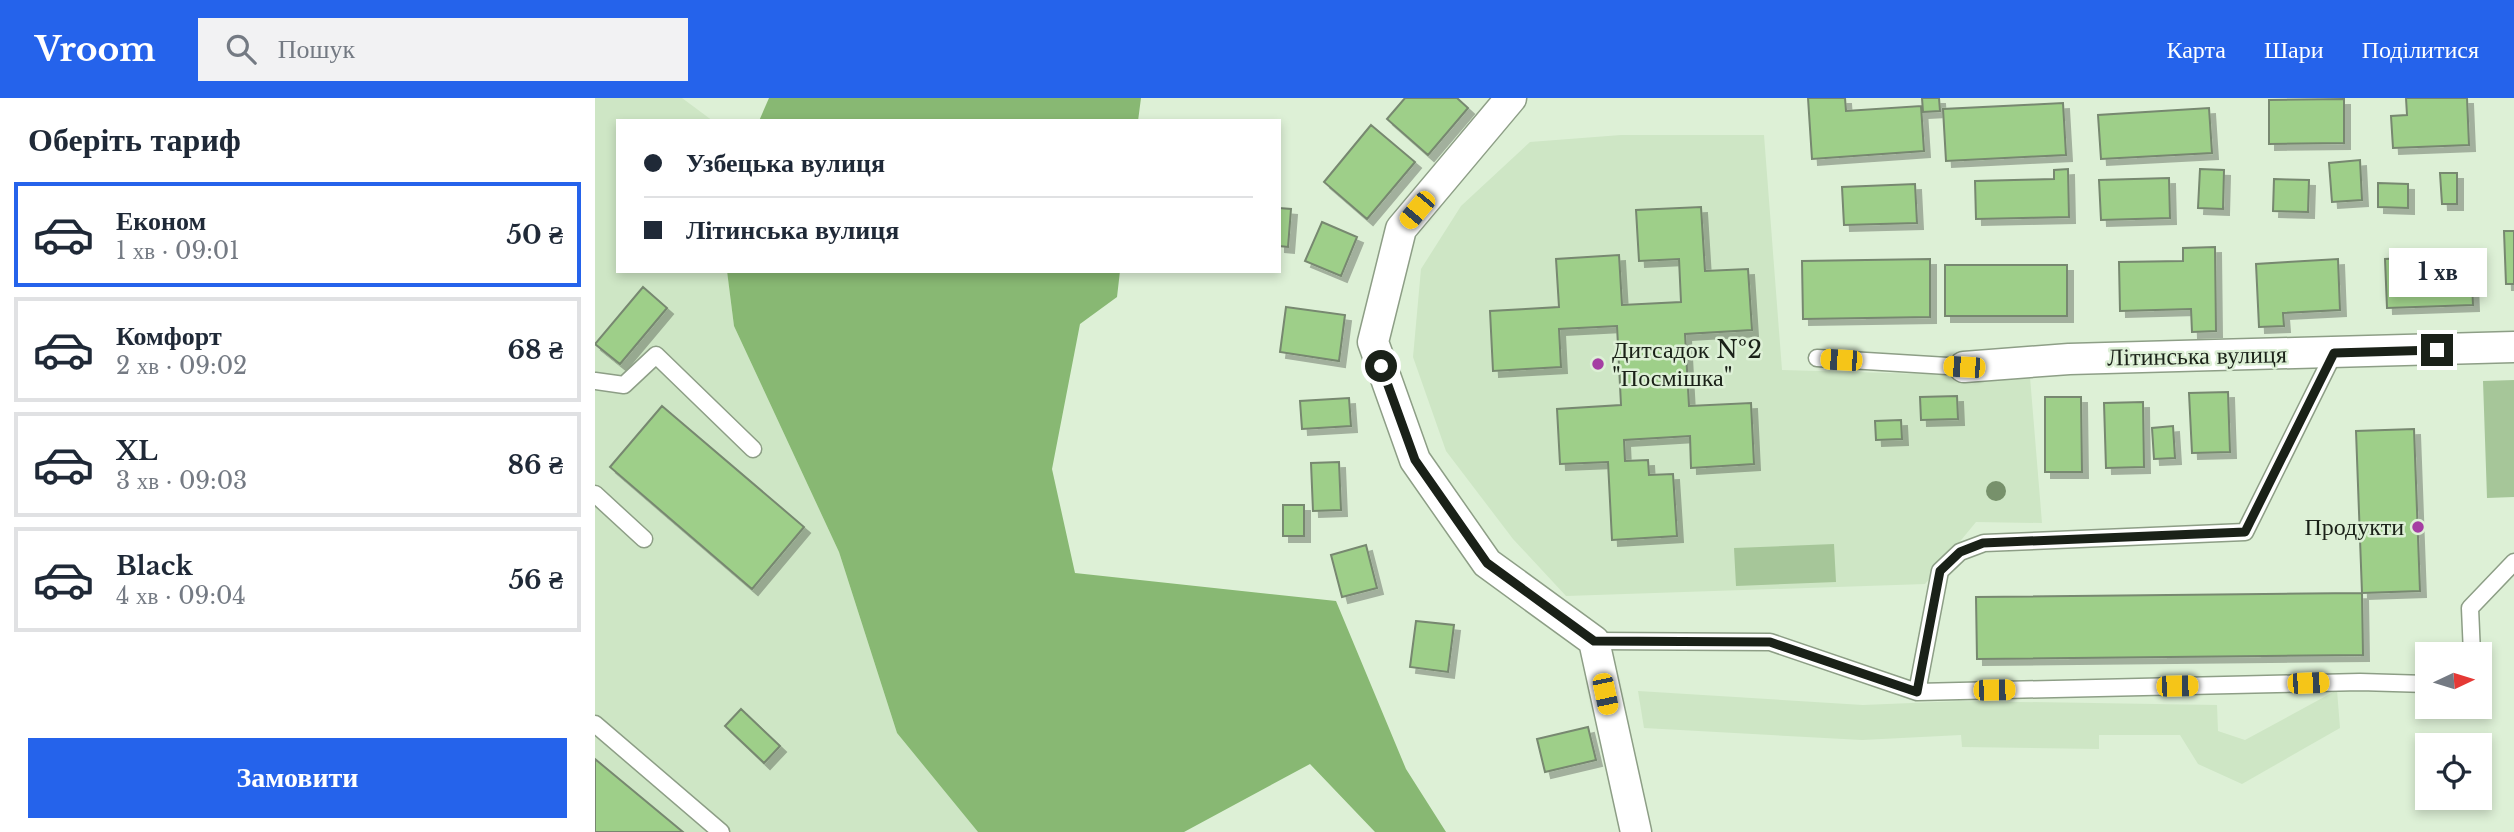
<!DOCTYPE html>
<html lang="uk">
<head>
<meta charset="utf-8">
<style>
	:root { --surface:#fff; --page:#f2f2f3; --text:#1f2937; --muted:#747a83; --line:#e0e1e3; --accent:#2563eb }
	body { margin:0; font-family:"Libre Baskerville",serif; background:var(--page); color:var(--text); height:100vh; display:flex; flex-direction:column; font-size:26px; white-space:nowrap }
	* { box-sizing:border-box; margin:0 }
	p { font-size:23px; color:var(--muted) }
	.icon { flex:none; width:38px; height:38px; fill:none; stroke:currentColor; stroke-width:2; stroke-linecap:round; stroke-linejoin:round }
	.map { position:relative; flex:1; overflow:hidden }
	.drawer { display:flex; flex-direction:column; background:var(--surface); width:595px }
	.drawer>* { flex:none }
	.guide { position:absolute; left:21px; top:21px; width:665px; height:154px; border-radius:0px; box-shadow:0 4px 10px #0003; display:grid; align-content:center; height:154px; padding:0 28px; background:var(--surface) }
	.needle { width:46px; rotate:86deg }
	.fabs { position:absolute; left:1820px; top:544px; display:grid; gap:14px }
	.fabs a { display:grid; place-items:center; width:77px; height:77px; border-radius:0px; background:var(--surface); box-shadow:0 4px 10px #0003; font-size:35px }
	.end { position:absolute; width:32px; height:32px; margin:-16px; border:9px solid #1a2118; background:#fff; box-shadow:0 0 0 4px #fff }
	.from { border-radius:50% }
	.bubble { position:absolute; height:49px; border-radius:0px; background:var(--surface); box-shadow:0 4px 10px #0003; font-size:23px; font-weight:700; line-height:49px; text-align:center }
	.car { position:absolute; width:21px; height:42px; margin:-21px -10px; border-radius:9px; box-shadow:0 0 5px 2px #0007; background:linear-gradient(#f5c518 24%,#345 0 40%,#f5c518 0 76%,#345 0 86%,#f5c518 0) }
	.guide b { display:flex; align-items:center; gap:24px; height:66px; font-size:26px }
	.guide b+b { border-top:2px solid var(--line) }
	.guide i { width:18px; height:18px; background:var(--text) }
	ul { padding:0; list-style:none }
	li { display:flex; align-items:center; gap:21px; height:105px; margin:0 14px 10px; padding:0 14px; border:4px solid var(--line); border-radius:0px }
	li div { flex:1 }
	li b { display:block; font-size:26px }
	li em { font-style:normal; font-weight:700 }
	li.selected { border-color:var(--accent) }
	li>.icon { width:63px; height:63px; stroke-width:1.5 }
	h2 { padding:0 28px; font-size:32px; line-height:84px }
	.action { display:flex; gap:14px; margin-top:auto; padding:14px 28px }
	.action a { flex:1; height:80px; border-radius:0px; background:var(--accent); color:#fff; font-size:28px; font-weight:700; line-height:80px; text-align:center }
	header { display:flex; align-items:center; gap:42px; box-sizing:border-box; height:98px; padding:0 35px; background:var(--accent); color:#fff }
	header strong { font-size:33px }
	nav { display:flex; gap:38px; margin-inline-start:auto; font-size:24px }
	.search { width:490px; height:63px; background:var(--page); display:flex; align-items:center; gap:18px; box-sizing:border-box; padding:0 24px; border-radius:0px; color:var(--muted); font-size:26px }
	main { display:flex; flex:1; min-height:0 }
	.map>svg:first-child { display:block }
	.built { fill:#cee6c5 }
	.green { fill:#a6c699 }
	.forest { fill:#88b873 }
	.building { fill:#9ecf89; stroke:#778870; stroke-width:2; filter:url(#shadow) }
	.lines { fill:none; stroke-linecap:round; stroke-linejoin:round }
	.lane-casing { stroke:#8d9e86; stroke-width:19 }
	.street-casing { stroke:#8d9e86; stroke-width:33 }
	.lane { stroke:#fff; stroke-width:16 }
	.street { stroke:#fff; stroke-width:30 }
	.tree { fill:#77916b }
	.route { stroke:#1a2118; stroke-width:9 }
	.poi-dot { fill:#a53fa3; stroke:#ddf0d6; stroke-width:2.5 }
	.labels { text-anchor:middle; stroke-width:5; stroke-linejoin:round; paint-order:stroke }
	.poi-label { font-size:24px; fill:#1a2118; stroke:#ddf0d6; text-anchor:start }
	.street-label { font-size:24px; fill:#1a2118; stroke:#ddf0d6 }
</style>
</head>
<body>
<header>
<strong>Vroom</strong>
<div class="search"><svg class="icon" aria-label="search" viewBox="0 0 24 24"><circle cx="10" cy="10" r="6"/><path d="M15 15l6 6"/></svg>Пошук</div>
<nav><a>Карта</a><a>Шари</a><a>Поділитися</a></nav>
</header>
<main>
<section class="drawer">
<h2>Оберіть тариф</h2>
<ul>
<li class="selected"><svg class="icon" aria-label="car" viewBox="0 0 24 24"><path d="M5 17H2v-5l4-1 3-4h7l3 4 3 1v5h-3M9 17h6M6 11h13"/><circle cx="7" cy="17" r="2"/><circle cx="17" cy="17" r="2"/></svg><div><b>Економ</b><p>1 хв · 09:01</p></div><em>50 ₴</em></li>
<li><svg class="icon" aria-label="car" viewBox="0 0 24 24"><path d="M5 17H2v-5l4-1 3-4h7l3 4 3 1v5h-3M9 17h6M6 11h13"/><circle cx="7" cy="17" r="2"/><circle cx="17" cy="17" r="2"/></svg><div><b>Комфорт</b><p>2 хв · 09:02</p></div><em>68 ₴</em></li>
<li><svg class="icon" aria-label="car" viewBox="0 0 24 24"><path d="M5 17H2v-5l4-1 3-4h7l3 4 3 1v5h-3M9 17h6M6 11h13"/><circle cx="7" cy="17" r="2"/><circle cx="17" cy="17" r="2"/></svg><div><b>XL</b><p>3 хв · 09:03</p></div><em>86 ₴</em></li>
<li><svg class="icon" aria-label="car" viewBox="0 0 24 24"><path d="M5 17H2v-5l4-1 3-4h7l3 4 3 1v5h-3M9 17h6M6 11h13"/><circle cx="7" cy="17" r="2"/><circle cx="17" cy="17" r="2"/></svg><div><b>Black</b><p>4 хв · 09:04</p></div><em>56 ₴</em></li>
</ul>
<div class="action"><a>Замовити</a></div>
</section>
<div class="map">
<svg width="1919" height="734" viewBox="0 0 1919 734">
	<defs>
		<filter id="shadow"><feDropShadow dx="6" dy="6" stdDeviation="0" flood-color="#0004"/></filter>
	</defs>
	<rect width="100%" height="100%" fill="#ddf0d6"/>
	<path class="built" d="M0,0H87L118,23H23V173H132L139,228L244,454L302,635L383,734H0Z
		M1026,37H1169L1187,272L1435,279L1447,425L1381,424L1330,486L971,498L918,441L851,353L818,259L826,171L866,108L935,44Z
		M1742,592L1745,630L1647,686L1603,666L1585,637H1504V651L1367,649L1366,637L1267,642L1049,630L1043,593L1268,607L1365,603L1622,607L1623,633L1650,642Z"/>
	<path class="green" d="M1919,282V399L1892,400L1888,283Z
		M1239,446L1241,484L1141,488L1139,450Z"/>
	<path class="forest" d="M174,0H546L543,23H164Z
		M132,173H525L522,199L485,226L457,371L480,475L741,503L811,671L851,734H780L715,666L589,734H383L302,635L244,454L139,228Z"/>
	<path class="building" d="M810,0H862L873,10L833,57L792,21Z
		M1213,0H1250L1251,13L1326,8L1329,53L1217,61Z
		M1327,0H1344L1345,13L1328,14Z
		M1811,0H1872L1874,47L1798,50L1796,18L1812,17Z
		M1749,1V45L1674,46V2Z
		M1468,5L1471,57L1351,63L1348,11Z
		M1614,10L1617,55L1506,61L1503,17Z
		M776,27L820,64L772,121L729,84Z
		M1765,62L1767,102L1737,104L1734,65Z
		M1473,71L1474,119L1381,121L1380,83L1459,81V72Z
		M1605,71L1629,72L1628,111L1603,110Z
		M1845,75H1862V106H1847Z
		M1574,80L1575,120L1506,122L1504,82Z
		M1679,81L1714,82L1713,114L1678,113Z
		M1783,85L1813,86V110L1783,109Z
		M1320,86L1322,125L1249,127L1247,89Z
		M1106,109L1110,173L1153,171L1157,232L1090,236L1094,308L1156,305L1159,366L1096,370L1095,338L1029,342L1030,363L1053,362L1054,377L1078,376L1082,438L1017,442L1013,364L965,366L962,311L1026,307L1022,228L964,231L966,269L898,273L895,213L964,209L961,161L1024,157L1027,207L1086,204L1084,161L1044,163L1041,112Z
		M684,110L696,111L693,149L684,148Z
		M727,124L762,139L746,178L710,163Z
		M1909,133H1919V186H1911Z
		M1620,149L1621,233L1597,234L1596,211L1525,213L1524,164L1588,163V150Z
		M1876,157L1878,207L1792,210L1790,161Z
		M1335,161V219L1208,221L1207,163Z
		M1743,161L1745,212L1688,215L1689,228L1664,229L1661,166Z
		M1350,167H1472V218H1350Z
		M48,189L72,210L25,266L0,246Z
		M691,209L750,217L744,263L685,254Z
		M1633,294L1635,354L1597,355L1594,295Z
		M1362,298L1363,321L1326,322L1325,299Z
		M1450,299H1486L1487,374H1450Z
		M754,300L756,328L707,331L705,303Z
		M1548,304L1549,369L1511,370L1509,305Z
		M67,308L209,429L157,491L15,369Z
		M1306,322L1307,341L1281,342L1280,323Z
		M1578,328L1580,360L1559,361L1557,330Z
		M1819,331L1825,493L1767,495L1761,333Z
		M744,364L746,412L718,413L716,365Z
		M688,407H709V438H688Z
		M771,447L782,490L747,499L736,457Z
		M1767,495L1768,557L1382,561L1381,499Z
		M821,523L859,527L853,574L815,569Z
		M146,611L185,648L169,665L130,628Z
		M993,629L1001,662L950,674L942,641Z
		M0,661L88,734H0Z"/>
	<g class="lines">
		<defs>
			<path id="lane" d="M1222,260L1369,269
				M0,283L29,287L61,257L158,351
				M0,396L49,441
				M999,543L1175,544L1322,594L1765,584L1832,586
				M1877,556L1875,510L1919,464
				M1322,594L1345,473L1365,454L1389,445L1650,434L1739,255
				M0,626L126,734"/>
			<path id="street" d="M916,0L806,131L778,244L820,362L892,465L999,543L1041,734
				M1369,269L1474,261L1919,249"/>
		</defs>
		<use href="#lane" class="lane-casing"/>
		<use href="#street" class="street-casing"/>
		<use href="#lane" class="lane"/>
		<use href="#street" class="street"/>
	</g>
	<circle class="tree" cx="1401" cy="393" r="10"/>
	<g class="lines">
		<path class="route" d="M786,268L820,362L892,465L999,543L1175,544L1322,594L1345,473L1365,454L1388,445L1650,434L1739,255L1842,252"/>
	</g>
	<g class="poi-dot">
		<circle cx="1003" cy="266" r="7"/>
		<circle cx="1823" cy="429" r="7"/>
	</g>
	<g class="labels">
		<g class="poi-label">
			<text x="1017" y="260">Дитсадок №2<tspan x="1017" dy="28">"Посмішка"</tspan></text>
			<text x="1809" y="437" text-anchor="end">Продукти</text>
		</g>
		<g class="street-label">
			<text transform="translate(1602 258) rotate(-1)" y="8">Літинська вулиця</text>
		</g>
	</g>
</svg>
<div class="fabs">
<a><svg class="needle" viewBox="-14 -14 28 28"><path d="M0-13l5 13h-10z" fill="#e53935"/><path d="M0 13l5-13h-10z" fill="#747a83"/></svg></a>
<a><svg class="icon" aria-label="locate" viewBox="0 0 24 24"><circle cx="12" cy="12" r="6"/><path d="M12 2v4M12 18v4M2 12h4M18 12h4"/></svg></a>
</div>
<i class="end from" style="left:786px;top:268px"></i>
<i class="end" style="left:1842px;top:252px"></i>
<div class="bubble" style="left:1794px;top:150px;width:98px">1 хв</div>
<i class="car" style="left:822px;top:112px;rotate:220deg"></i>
<i class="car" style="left:1246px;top:262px;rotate:273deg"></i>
<i class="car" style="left:1369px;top:269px;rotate:273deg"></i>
<i class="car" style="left:1713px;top:585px;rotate:88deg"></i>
<i class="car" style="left:1582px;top:588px;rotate:89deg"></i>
<i class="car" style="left:1399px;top:592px;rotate:89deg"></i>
<i class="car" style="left:1010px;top:596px;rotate:168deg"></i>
<div class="guide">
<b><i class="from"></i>Узбецька вулиця</b>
<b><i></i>Літинська вулиця</b>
</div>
</div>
</main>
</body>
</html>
